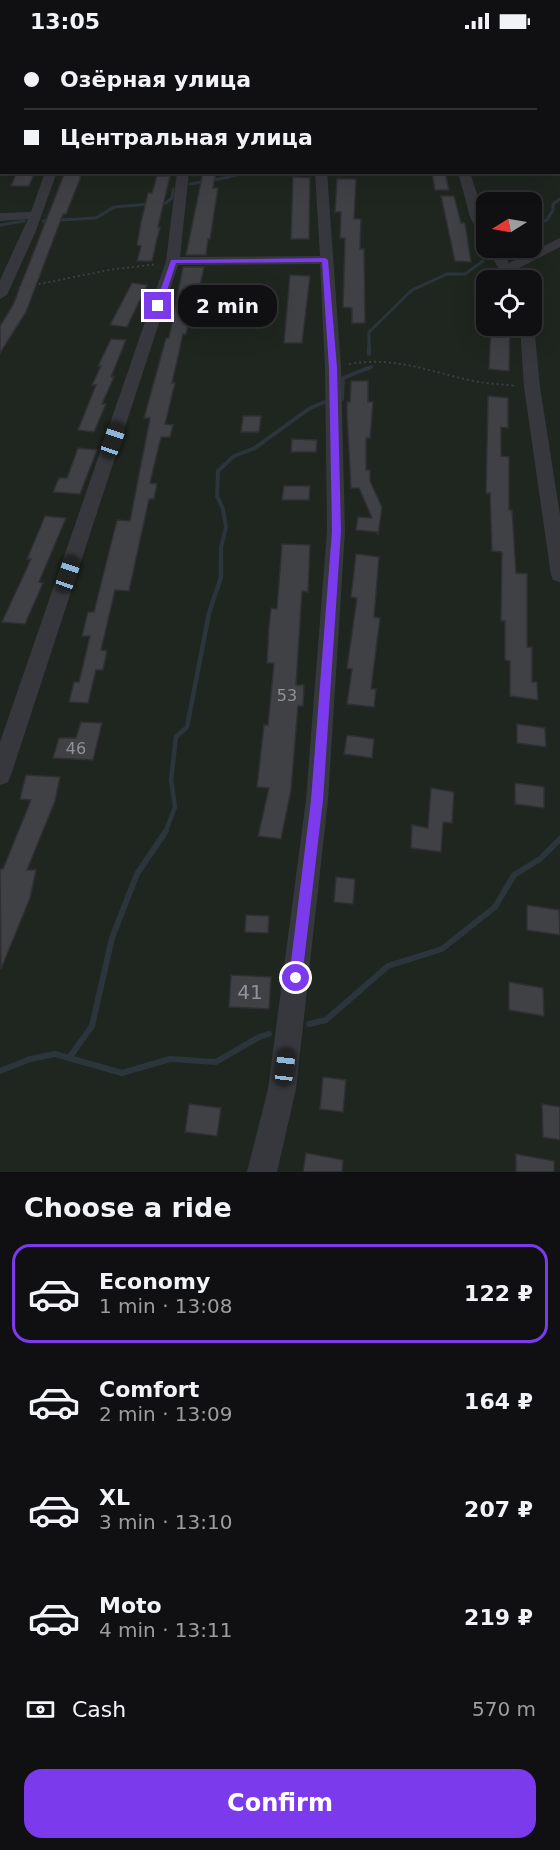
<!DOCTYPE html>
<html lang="en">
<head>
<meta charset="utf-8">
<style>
	:root { --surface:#101012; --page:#1e1e20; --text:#f1f3f6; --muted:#9c9d9f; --line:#303032; --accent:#7c3aed }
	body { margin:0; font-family:"DejaVu Sans",sans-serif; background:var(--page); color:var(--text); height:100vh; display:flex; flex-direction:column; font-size:22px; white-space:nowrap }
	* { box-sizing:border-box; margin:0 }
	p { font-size:20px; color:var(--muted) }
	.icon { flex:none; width:33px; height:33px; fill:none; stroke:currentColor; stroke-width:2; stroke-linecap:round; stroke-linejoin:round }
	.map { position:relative; height:1130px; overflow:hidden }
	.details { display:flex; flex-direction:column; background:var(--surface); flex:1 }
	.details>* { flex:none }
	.banner { position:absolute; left:0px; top:0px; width:561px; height:132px; box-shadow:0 6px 24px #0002,0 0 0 2px var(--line); display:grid; align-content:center; height:132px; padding:0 24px; background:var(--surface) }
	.needle { width:39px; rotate:259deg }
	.buttons { position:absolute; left:476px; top:150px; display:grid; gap:12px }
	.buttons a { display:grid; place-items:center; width:66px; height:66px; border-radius:12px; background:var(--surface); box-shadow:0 6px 24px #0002,0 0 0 2px var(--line); font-size:30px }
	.end { position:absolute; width:27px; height:27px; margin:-14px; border:8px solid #7c3aed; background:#fff; box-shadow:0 0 0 3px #fff }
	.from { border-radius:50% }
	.bubble { position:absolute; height:42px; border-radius:18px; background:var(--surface); box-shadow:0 6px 24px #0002,0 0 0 2px var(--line); font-size:20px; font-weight:800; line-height:42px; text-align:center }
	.car { position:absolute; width:18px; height:36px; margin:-18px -9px; border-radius:8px; box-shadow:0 0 4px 2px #0007; background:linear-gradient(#222 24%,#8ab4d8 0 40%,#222 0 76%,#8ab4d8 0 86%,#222 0) }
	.banner b { display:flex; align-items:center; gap:21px; height:57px; font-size:22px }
	.banner b+b { border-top:2px solid var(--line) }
	.banner i { width:15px; height:15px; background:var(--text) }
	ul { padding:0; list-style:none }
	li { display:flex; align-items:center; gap:18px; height:99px; margin:0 12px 9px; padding:0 12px; border:3px solid transparent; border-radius:18px }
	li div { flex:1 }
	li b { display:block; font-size:22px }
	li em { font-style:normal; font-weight:800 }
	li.current { border-color:var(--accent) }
	li>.icon { width:54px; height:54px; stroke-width:1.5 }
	h2 { padding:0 24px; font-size:27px; line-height:72px }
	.pay { display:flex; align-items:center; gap:15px; height:66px; padding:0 24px; font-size:22px }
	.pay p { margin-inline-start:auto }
	.action { display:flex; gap:12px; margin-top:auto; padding:12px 24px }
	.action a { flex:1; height:69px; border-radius:18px; background:var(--accent); color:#fff; font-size:24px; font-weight:800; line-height:69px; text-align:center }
	.status { display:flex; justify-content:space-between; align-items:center; height:42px; padding:0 30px; background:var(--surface); direction:ltr }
	.status svg { height:16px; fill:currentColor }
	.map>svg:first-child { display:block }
	.green { fill:#1e261f; fill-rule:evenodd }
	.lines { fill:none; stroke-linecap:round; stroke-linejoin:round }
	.stream-far4 { stroke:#2c353c; stroke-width:2 }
	.stream-far3 { stroke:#2c353c; stroke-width:3 }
	.stream-far2 { stroke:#2c353c; stroke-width:4 }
	.stream-far1 { stroke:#2c353c; stroke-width:4.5 }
	.stream { stroke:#2c353c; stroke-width:6 }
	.building { fill:#404145; stroke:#303034; stroke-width:1.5 }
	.path { stroke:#3d3f44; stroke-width:2; stroke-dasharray:2 3; stroke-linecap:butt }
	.minor { fill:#37383d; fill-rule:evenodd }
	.route { fill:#7c3aed }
	.labels { text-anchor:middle; stroke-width:4.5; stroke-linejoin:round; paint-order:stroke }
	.number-label { font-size:16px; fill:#8e929b }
	.near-number-label { font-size:20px; fill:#8e929b }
</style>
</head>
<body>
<div class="status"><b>13:05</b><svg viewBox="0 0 49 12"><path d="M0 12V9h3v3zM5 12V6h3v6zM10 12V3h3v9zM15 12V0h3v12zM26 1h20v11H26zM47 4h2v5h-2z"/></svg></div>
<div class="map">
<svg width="560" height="1130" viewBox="0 0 560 1130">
	<rect width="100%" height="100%" fill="#161618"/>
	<path class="green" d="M0,0H560V1130H0ZM2,2H560V130H2ZM486,160H531V206H486ZM486,238H531V284H486Z"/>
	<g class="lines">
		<path class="stream-far4" d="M0,35L2,37
			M0,52L2,49
			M222,136L255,130"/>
		<path class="stream-far3" d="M190,142L230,135
			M159,162L166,161L172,156L173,147
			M43,179L96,176L114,165L151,162
			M531,182L547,178L553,168V162L560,157
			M0,183L24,179
			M507,211L508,206
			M369,307V290L412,248L447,232H465L483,219"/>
		<path class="stream-far2" d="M369,305V312
			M342,357L343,336L371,325
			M221,521V506L226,485L223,467L217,454L218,429L234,414L255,406L310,366L325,360"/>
		<path class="stream-far1" d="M165,791L175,765L171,738L176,695L187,685L209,571L221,535V519"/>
		<path class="stream" d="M309,982L326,978L388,924L442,907L495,865L514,833L540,817L560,797
			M69,1016L92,984L112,896L137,832L166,789
			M0,1029L30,1017L55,1012L122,1031L170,1017L216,1020L259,995L269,992"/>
	</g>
	<path class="building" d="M17,130H35L29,144H11Z
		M65,130H81L80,137L66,172H63L26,270L0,311V284L13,263Z
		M203,130H216L213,146H218L210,197H208L206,213H186Z
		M432,130H445L449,148H435Z
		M157,134H170L158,185H160L157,197L152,219H137L141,204L137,203L141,180L148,151H152Z
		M293,135L310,136L309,197H291Z
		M337,137H356L354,177H361L360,207H364L365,281H352V266L343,265L345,196H340L341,170H335Z
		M441,154H454L461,181H465L471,220L455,219Z
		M183,225H204L194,271H191L186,292H183L172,341H175L165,382L173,383L170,395H161L150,441L157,442L154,457H149L129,549L115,548L101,608L107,609L103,628H96L88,661L69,660L74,640H79L90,594H82L88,570H94L117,478L130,479L150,376H144L166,296H169Z
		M290,233L310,234L302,301H284Z
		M132,241L147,243L127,285L110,283Z
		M491,284H510L509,329L489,327Z
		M111,297L126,298L111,335H114L102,362H106L94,390L78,388L96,343H92L101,324H98Z
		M351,339H368V360H373L370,396H366V428H370V439L382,465L378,493L377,490L356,488L358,475L372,476L359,446H351L347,373V360H350Z
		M488,354L508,356V386L501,385V414L509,415V468H512L516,531L527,532V605H532V640H537L538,658L510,654V619L505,618V579H501L502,510L492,509L490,451H486Z
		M243,374H261L259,390H241Z
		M292,397L317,398L316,410H291Z
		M78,406L97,408L80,452L53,450L59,436H67Z
		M284,444H310L309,458H282Z
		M45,474L66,476L39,540L43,541L25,582L2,580L31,517H27Z
		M282,502L310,503L308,550L302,549L296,643H304L303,664H298L291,748L281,797L258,794L269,746L257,745L264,683H268L274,621H267L269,584L271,566L277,567Z
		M356,512L379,515L374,575L380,576L371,647H376L374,665L347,662L352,627L347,626L357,556L351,555Z
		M81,680L102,681L93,718L53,716L59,696H76Z
		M517,682L545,686L546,705L517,701Z
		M347,693L374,697L372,716L344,712Z
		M26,733L60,735L55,759L27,828H36L30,856L1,927L0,827H3L31,758L20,757Z
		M515,741L544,745V766L515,762Z
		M431,746L454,750L452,781L443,780L441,810L411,806L412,783L428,786Z
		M336,835L355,837L353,862L334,860Z
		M527,863L559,868L560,893L527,888Z
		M246,873L269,874L268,891L245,890Z
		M231,933L271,935L269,967L229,965Z
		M509,940L543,946L544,974L509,968Z
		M323,1035L346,1038L343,1070L320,1067Z
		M189,1062L221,1066L217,1094L185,1090Z
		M542,1062L560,1065V1098L543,1095Z
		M306,1111L343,1118L342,1130H303Z
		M516,1112L554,1119V1130H516Z"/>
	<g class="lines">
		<path class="path" d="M19,246L109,228L157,222
			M349,322C397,314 429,330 474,339C488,342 502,342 516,344"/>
		<path class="minor" d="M27,0H37L27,2Z
			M91,0H101L91,2Z
			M193,0H203V2H193Z
			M300,0H310V2H300Z
			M453,0H463L453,2Z
			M45,130H57L35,191L7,253L0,257V238L28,177L0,179V171L31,170Z
			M177,130H189L180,215L320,214L315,130H327L341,326L345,489L328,758L296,1047L277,1130H247L268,1047L306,758L327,489L325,326L320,222L178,223L11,733L8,740L0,743V700L166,219Z
			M458,130H470L486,181V196L481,195L470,175Z
			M560,196V205L513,229L517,238H505L487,206H500L509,221Z
			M531,281L534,284L540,345L560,473V540L553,538L551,533L524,345L520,284H531Z"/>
	</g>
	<path class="route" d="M325,216L328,218L337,326L341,489L323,758L302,936L300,940L296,942L291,940L289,936L311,758L332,489L329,326L322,220L176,221L162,264L158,266L155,264L171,218Z"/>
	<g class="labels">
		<g class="number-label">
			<text x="287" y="659">53</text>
			<text x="76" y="712">46</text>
		</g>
		<g class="near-number-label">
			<text x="250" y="957">41</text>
		</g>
	</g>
</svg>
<div class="buttons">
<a><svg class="needle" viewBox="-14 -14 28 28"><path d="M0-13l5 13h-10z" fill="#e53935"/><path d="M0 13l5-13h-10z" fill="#9c9d9f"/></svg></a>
<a><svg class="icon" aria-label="locate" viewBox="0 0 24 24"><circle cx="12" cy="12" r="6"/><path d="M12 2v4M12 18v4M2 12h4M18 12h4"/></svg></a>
</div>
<i class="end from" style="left:296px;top:936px"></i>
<i class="end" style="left:158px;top:264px"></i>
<div class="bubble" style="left:178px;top:243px;width:99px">2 min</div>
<i class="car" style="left:113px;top:398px;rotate:19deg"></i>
<i class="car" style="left:68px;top:532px;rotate:19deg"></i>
<i class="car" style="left:285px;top:1025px;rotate:7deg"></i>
<div class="banner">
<b><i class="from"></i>Озёрная улица</b>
<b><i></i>Центральная улица</b>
</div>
</div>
<section class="details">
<h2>Choose a ride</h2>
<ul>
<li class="current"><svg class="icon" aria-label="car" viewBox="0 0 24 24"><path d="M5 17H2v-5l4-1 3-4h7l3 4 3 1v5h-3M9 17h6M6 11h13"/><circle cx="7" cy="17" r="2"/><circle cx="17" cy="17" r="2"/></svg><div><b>Economy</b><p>1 min · 13:08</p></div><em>122 ₽</em></li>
<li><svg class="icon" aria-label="car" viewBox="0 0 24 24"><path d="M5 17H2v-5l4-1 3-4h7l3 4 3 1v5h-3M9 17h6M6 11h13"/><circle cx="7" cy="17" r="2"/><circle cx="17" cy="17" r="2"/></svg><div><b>Comfort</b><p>2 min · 13:09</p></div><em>164 ₽</em></li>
<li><svg class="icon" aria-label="car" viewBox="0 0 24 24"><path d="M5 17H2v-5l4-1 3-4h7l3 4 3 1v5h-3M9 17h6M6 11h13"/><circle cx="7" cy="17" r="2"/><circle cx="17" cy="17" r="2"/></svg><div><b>XL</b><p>3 min · 13:10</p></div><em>207 ₽</em></li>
<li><svg class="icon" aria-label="car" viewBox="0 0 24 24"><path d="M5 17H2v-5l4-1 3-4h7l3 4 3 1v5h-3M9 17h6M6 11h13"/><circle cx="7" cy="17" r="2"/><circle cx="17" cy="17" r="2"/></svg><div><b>Moto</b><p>4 min · 13:11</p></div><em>219 ₽</em></li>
</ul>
<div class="pay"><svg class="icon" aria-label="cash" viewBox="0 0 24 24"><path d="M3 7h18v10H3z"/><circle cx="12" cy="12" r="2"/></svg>Cash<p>570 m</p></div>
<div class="action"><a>Confirm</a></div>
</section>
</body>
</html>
